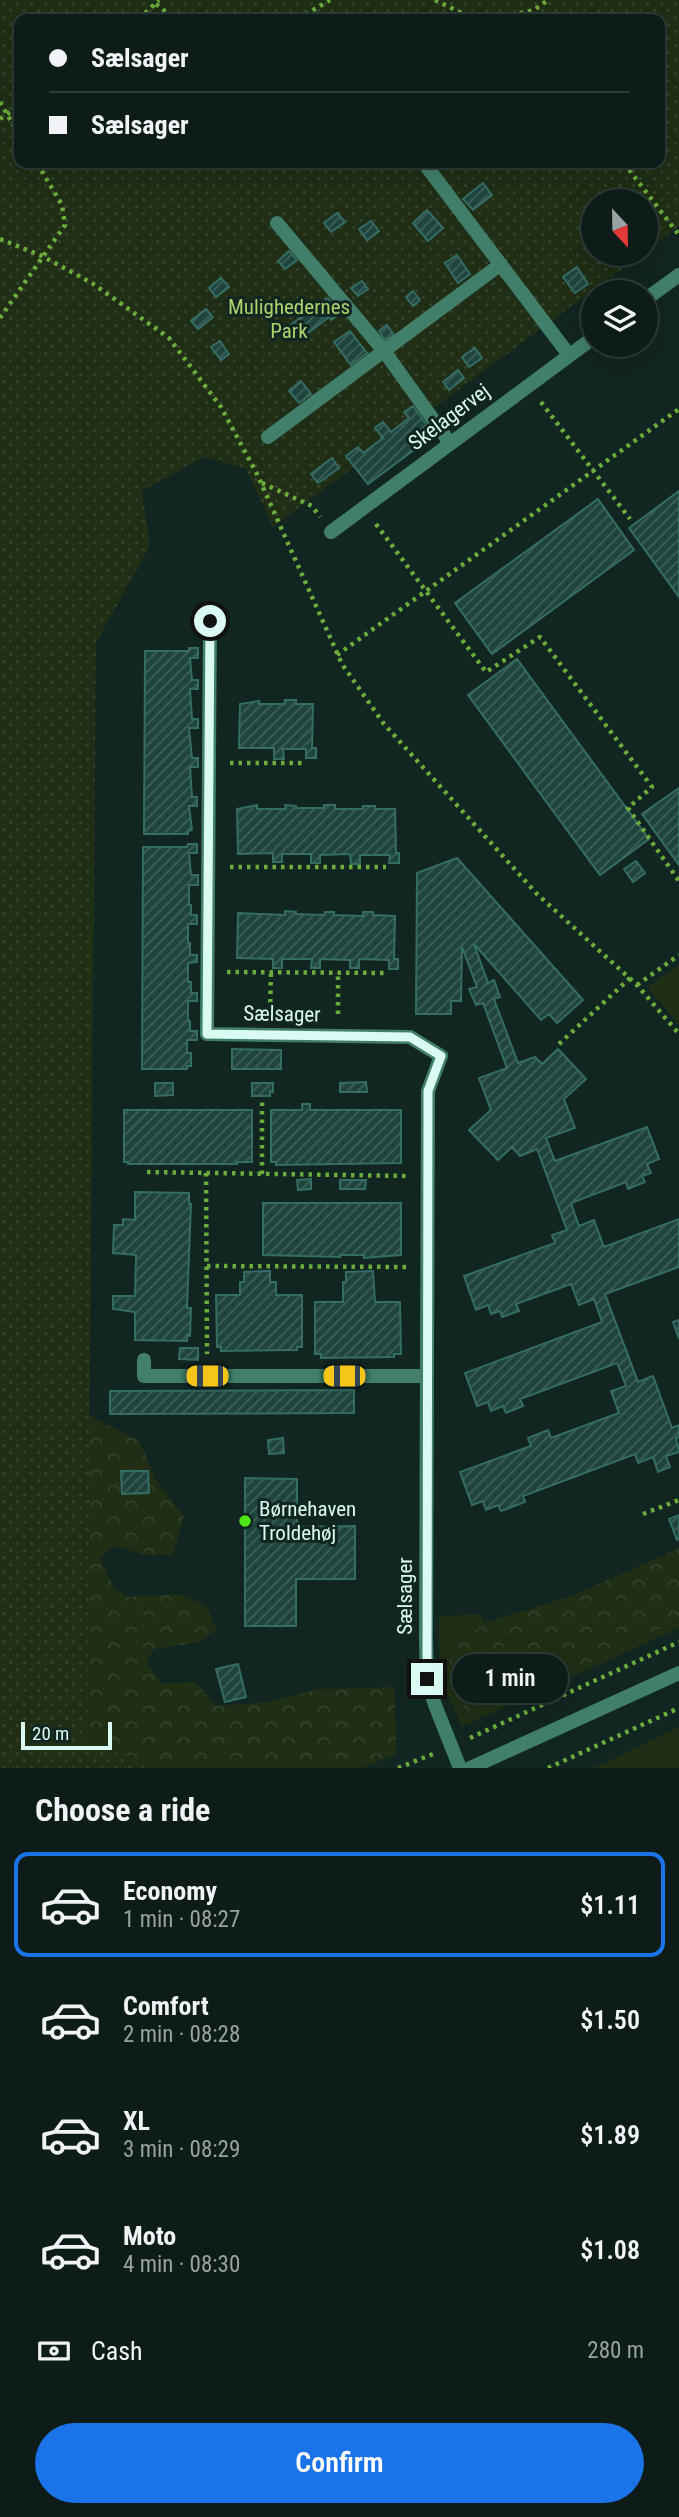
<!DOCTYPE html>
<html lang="en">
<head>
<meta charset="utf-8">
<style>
	:root { --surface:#0d1c19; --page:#162522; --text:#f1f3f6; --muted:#9aa1a2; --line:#2d3a38; --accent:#1a73e8 }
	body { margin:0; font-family:"Roboto Condensed",sans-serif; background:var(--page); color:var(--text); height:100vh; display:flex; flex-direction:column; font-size:26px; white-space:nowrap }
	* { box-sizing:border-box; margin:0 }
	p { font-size:23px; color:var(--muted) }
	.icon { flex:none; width:38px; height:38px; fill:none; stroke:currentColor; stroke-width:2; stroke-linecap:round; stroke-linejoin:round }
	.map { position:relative; height:1768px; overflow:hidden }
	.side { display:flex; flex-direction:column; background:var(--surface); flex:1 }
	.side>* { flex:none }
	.banner { position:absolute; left:14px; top:14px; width:651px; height:154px; border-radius:14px; box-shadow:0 7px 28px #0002,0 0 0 2px var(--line); display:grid; align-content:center; height:154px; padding:0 35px; background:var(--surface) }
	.needle { width:46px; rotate:158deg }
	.fabs { position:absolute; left:581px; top:189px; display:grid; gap:14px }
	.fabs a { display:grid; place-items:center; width:77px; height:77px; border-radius:50%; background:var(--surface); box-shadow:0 7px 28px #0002,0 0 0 2px var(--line); font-size:35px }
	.scale { position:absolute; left:21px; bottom:18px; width:91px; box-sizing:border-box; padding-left:7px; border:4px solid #d9fbf3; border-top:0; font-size:19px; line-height:24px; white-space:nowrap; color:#d9fbf3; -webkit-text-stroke:5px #112521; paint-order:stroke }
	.end { position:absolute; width:32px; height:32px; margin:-16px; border:9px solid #d9fbf3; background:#111; box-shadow:0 0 0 4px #111 }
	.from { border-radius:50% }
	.bubble { position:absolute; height:49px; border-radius:24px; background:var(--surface); box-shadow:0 7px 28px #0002,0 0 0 2px var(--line); font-size:23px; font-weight:600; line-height:49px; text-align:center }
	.car { position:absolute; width:21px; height:42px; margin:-21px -10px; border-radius:9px; box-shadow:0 0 5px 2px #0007; background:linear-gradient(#f5c518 24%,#345 0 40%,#f5c518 0 76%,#345 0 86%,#f5c518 0) }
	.banner b { display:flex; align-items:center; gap:24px; height:66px; font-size:26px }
	.banner b+b { border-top:2px solid var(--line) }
	.banner i { width:18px; height:18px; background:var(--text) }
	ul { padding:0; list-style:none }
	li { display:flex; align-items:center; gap:21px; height:105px; margin:0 14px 10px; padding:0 21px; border:4px solid transparent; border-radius:14px }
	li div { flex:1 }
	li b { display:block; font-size:26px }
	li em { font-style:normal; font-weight:600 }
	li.selected { border-color:var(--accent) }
	li>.icon { width:63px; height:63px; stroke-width:1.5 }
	h2 { padding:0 35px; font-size:32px; line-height:84px }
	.pay { display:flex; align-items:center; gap:18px; height:77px; padding:0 35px; font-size:26px }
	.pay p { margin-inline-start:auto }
	.button { display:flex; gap:14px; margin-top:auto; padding:14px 35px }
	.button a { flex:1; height:80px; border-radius:42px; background:var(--accent); color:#fff; font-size:28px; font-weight:600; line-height:80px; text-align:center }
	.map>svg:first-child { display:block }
	.green { fill:#1f2e15 }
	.forest { fill:url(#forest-crowns) }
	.park { fill:url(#park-dots); fill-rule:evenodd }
	.building { fill:url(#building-hatch); stroke:#346d64; stroke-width:2 }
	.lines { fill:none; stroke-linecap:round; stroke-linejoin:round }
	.path { stroke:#6bac3c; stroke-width:4.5; stroke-dasharray:3.5 5; stroke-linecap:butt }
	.service { stroke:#417f6b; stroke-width:14 }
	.minor { stroke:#417f6b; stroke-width:14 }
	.tertiary { stroke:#417f6b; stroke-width:14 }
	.route { stroke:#d9fbf3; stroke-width:9 }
	.poi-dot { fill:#4fe719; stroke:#112521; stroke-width:2.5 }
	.labels { text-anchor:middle; stroke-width:6; stroke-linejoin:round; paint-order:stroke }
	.park-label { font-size:21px; fill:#acd46c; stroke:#112521 }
	.street-label { font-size:21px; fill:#d9fbf3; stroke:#112521 }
	.poi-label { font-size:21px; fill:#d9fbf3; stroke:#112521; text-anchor:start }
</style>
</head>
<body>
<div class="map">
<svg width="679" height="1768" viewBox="0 0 679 1768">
	<defs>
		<pattern id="forest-crowns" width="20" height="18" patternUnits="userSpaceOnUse" patternTransform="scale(1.75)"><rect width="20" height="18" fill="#1f2e15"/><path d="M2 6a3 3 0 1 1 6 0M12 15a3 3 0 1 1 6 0" fill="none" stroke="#34432c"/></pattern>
		<pattern id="park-dots" width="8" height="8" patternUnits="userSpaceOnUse" patternTransform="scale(1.75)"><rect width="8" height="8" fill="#1f2e15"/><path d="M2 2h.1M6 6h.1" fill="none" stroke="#34432c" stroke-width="1.8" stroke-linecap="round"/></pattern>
		<pattern id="building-hatch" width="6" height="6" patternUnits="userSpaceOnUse" patternTransform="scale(1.75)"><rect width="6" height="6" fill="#1f443e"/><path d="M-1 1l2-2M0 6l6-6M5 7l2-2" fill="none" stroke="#3f605a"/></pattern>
	</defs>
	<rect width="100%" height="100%" fill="#112521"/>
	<path class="green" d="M679,965V1025L647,987Z
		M482,1614L484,1623L448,1655L467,1720L679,1620V1628L462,1727L441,1679L439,1664V1616Z
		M679,1727V1768H594Z"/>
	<path class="forest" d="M88,1414L140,1442L156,1480L184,1516L173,1555H146L113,1546L100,1558L114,1588L128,1597L180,1594L207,1607L217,1629L199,1642L153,1649L147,1664L161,1683L195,1682L216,1706L269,1702L317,1689L394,1687L397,1754L362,1768H51Z
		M679,1548V1620L467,1721L448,1655L484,1623L574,1595Z"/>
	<path class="park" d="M0,0H679V226L646,251V201H593V254H642L273,527L246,469L204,457L142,491L150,546L96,643L87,1747L127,1756L146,1768H0ZM19,19H660V163H19Z"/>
	<path class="building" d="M483,183L492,195L473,210L463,199Z
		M427,210L443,228L428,241L413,223Z
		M337,213L345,222L331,232L324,223Z
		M371,221L379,231L367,240L359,229Z
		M289,251L297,260L285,269L278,261Z
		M457,255L470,274L458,283L445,263Z
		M577,267L588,284L575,293L563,277Z
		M221,278L229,287L216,297L209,288Z
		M362,281L368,289L358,296L351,288Z
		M413,291L420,300L413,306L406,297Z
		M328,298L339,314L331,320L329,317L299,340L289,326Z
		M206,309L213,317L198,329L191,321Z
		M387,325L394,335L385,340L379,331Z
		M350,331L367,353L351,365L334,342Z
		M220,341L229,354L221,360L211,347Z
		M475,348L482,358L469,367L462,357Z
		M458,370L464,378L449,390L443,382Z
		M301,381L311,394L299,403L289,391Z
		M413,406L434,435L368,484L346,456L358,447L363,453L383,438L375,428L383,422L391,432L409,418L404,412Z
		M332,458L339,468L318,483L311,474Z
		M679,491V597L629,528Z
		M598,499L634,550L492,654L455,603Z
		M189,648H198V658H190L192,680H198V689H190L192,719H198V728H189L192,758H198V767H190L192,797H197V806H189L192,830L188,831V834H144L145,651H189Z
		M517,659L649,839L600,875L468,695Z
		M285,700H296V704H313L312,748H316V758H306V749H283L284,759H274V748H239L240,704L259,701V704H285Z
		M679,788V865L642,814Z
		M257,805V809H286L285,805L296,806V808H324V805H335V809H363V806H375V809H395L396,853H399V863H389L390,855H360V864H351L350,854L320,855V863H311V854H282V862H273V853L238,854L237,809Z
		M188,844H197V853H189L191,875H198V885H189V905H191V915H197V924H188V943H190V955H197V962L188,963V982H191V993H197V1001H188V1021H190V1031H197V1040H187V1053H191V1066H187V1069H142L143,847H187Z
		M457,858L583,1000L557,1023L549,1014L541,1020L474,944L488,983L494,980L500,997L494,999L518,1063L535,1057L542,1064L558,1049L586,1079L564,1099L575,1128L546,1138L555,1161L647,1127L659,1159L647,1164L651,1173L642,1176L645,1182L628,1189L626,1182L571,1203L579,1226L594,1220L604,1247L679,1219V1267L605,1294L638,1382L653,1376L672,1428L679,1425V1437L676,1438L679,1452L666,1456L670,1467L658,1472L653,1457L638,1463L635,1454L523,1496L525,1502L501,1511L498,1505L486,1510L483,1501L472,1505L460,1472L531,1446L528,1438L548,1430L551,1438L619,1413L611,1391L626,1386L617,1363L520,1399L523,1406L506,1413L503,1406L491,1411L488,1402L477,1406L465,1373L602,1322L594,1299L579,1305L571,1284L516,1304L519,1311L502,1317L500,1311L491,1314L488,1305L476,1310L464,1276L555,1243L552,1235L567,1230L537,1149L520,1156L512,1147L498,1160L469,1130L491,1110L479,1078L507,1068L483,1003L476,1005L469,989L477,987L462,947L461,1001H451V1014H416L417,873Z
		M636,861L645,873L633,882L624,869Z
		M285,911L296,912V914L324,915L325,912H334V915L363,916V912H373V915L395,916L394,959H398V969H389V960L359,959V968H350V960L320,959V968H311L312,959H282V968H273V959L237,958L238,913L285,915Z
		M232,1049L281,1050V1069H232Z
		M366,1082L367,1092H340V1083Z
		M155,1083H173V1095L155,1096Z
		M252,1083H273V1092L270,1091V1096H252Z
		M302,1104H310V1110H401V1163L276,1165V1162H271V1110H302Z
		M124,1110H252V1162H237V1164H128V1162H124Z
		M311,1179V1189L298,1190L297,1180Z
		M340,1180H366L365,1189H340Z
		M135,1192L189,1193V1204H191L187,1308H191L190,1336L187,1335V1341L135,1340V1312L113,1309V1296H135L136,1255L113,1253L114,1225H123V1219L135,1220Z
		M263,1203H401V1255L364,1258V1255H340V1257L263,1255Z
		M270,1271V1282H276V1295H302V1347H297V1350L221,1351V1347H217L216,1295H240V1282H244V1272Z
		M373,1271L375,1302H400L401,1354H394V1357L321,1358V1354H315V1302H343V1282H346V1272Z
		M679,1320V1339L673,1322Z
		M180,1348H198V1360L179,1359Z
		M354,1390V1413L110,1414V1391Z
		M283,1438L284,1453L269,1454L268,1440Z
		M121,1471H148L149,1493L122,1494Z
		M245,1478L297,1479V1527L355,1526V1579H296V1626H245Z
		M679,1515V1539L677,1540L669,1519Z
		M238,1664L246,1697L225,1702L216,1669Z"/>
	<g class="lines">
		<path class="path" d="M435,0L474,19
			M156,4L175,19
			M139,19L159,0
			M298,19L330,0
			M495,19L534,10L548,0
			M0,102L19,135
			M0,119L19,106
			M624,163L679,235
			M0,239L42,256L92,283L169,338L221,407L257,474L342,664L384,724L537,894L637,985L679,1034
			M0,318L65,225L62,205L37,163
			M541,402L630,519
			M262,483L312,506L320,517
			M376,524L486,672L540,637L652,787L628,808L679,881
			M337,655L679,409
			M230,763H303
			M230,867H386
			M227,972L387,973
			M637,985L679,955
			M270,1011L271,972
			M338,1014V972
			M559,1044L630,978
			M147,1172L406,1176
			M206,1173L207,1354
			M262,1174V1101
			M207,1266L408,1267
			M643,1514L679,1500
			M470,1738L679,1642
			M398,1768L433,1754
			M548,1768L679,1708"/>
		<path class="service" d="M424,163L569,355
			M277,223L384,351L450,443
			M268,437L501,264"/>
		<path class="minor" d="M646,299L679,275
			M331,532L593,338
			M210,621L207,1034L410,1037L441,1056L428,1091L426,1641L427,1679L435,1705L460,1768
			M144,1360V1376H426"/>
		<path class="tertiary" d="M470,1768L679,1673"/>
	</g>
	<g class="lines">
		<path class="route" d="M210,621L207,1034L410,1037L441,1056L428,1091L427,1679"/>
	</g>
	<circle class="poi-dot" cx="245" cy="1521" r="7"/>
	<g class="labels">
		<g class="park-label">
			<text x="289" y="314">Mulighedernes<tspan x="289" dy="24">Park</tspan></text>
		</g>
		<g class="street-label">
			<text transform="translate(449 417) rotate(-37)" y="7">Skelagervej</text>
			<text transform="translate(282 1014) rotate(1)" y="7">Sælsager</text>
			<text transform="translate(405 1596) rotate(-90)" y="7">Sælsager</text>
		</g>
		<g class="poi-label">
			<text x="259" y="1516">Børnehaven<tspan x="259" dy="24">Troldehøj</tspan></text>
		</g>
	</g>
</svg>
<div class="fabs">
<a><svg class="needle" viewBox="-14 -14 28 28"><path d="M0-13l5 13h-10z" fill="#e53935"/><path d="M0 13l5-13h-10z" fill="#9aa1a2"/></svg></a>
<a><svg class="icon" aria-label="layers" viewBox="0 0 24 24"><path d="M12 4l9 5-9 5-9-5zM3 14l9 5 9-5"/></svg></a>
</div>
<div class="scale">20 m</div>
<i class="end from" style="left:210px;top:621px"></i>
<i class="end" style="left:427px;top:1679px"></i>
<div class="bubble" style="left:452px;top:1654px;width:116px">1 min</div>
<i class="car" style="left:207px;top:1376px;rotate:270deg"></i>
<i class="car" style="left:344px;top:1376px;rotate:270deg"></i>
<div class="banner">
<b><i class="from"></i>Sælsager</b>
<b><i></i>Sælsager</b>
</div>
</div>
<section class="side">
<h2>Choose a ride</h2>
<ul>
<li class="selected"><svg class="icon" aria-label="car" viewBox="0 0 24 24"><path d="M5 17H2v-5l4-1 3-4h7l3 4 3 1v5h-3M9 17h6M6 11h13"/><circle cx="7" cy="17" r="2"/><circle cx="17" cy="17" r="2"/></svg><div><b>Economy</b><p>1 min · 08:27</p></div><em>$1.11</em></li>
<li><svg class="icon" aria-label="car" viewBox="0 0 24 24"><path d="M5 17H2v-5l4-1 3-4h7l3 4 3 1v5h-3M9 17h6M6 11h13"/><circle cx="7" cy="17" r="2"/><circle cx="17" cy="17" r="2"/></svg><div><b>Comfort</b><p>2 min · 08:28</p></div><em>$1.50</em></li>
<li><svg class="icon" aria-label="car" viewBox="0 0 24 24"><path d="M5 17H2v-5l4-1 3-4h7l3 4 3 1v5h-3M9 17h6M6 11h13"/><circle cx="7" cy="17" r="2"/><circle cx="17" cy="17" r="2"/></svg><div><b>XL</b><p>3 min · 08:29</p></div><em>$1.89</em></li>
<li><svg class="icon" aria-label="car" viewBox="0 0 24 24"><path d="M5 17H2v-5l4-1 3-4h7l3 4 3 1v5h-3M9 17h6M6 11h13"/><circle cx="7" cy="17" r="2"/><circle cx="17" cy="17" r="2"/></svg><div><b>Moto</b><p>4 min · 08:30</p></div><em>$1.08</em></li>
</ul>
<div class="pay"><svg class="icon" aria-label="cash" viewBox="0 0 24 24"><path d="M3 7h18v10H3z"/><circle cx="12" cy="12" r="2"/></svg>Cash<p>280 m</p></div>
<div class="button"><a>Confirm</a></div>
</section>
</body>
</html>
